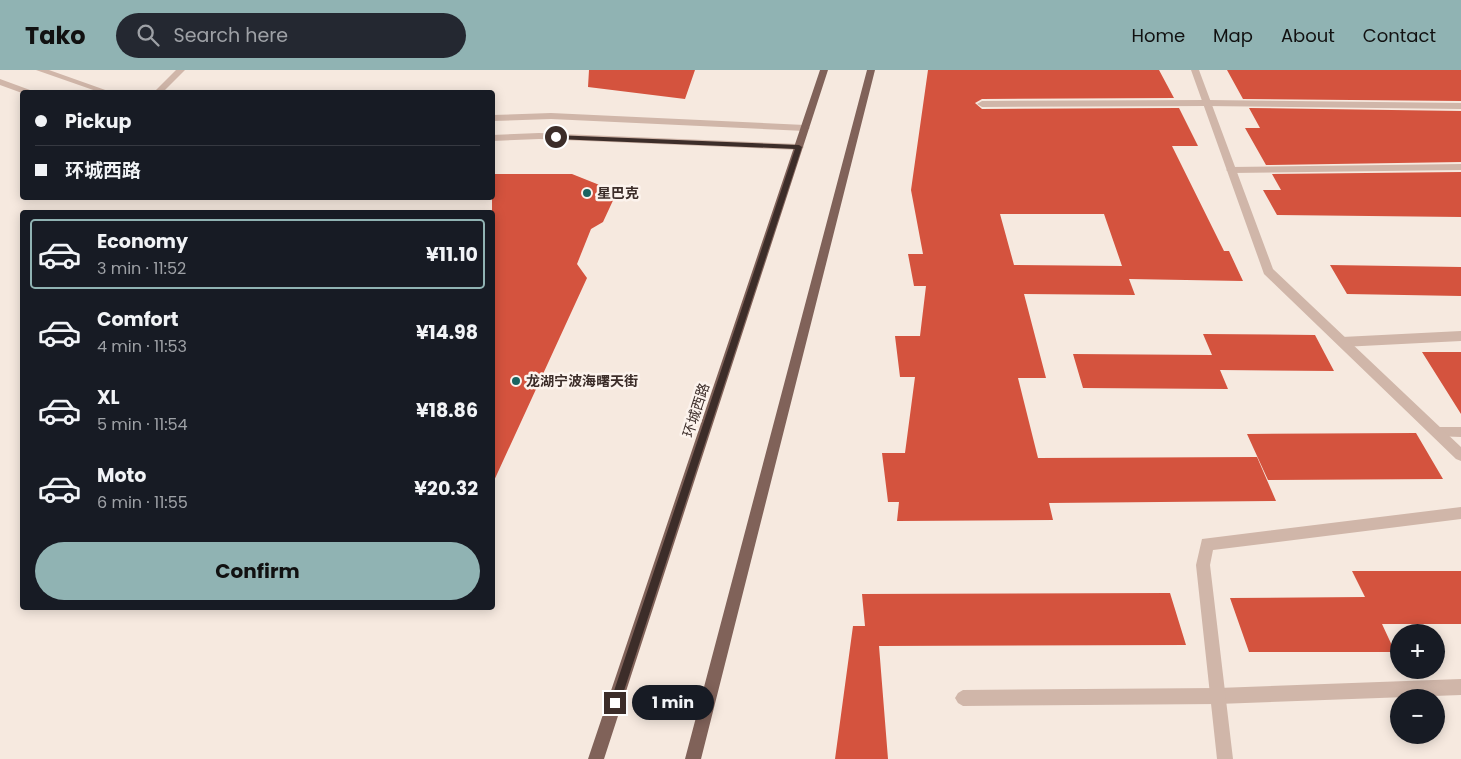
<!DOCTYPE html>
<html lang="en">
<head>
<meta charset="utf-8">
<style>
	:root { --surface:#171b24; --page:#242831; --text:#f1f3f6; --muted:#9ea1a6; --line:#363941; --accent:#90b3b3 }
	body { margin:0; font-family:Poppins,"Noto Sans SC",sans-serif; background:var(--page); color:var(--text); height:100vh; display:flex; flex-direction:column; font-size:19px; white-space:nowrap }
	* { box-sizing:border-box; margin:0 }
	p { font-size:16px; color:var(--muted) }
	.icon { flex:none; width:28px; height:28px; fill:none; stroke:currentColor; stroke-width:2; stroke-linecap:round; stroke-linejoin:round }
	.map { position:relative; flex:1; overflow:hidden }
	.sheet { position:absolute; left:20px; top:140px; width:475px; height:400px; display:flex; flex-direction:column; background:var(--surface); border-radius:5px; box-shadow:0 2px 12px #0003 }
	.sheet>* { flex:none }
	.banner { position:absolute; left:20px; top:20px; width:475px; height:110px; border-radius:5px; box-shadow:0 2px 12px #0003; display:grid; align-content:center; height:110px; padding:0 15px; background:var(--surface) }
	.buttons { position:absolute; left:1390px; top:554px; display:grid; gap:10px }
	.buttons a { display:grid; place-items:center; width:55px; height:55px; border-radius:50%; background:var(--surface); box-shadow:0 2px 12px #0003; font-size:25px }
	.end { position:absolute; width:22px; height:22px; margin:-11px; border:6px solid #3c2d29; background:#fff; box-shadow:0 0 0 2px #fff }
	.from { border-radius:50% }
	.bubble { position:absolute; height:35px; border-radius:18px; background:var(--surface); box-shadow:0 2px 12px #0003; font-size:16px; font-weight:700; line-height:35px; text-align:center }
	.banner b { display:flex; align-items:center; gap:18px; height:48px; font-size:19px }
	.banner b+b { border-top:1px solid var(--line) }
	.banner i { width:12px; height:12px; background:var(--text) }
	ul { padding:9px 0 0; list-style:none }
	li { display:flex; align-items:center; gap:15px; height:70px; margin:0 10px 8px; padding:0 5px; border:2px solid transparent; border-radius:5px }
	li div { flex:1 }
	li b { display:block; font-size:19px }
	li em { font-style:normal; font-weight:700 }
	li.selected { border-color:var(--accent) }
	li>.icon { width:45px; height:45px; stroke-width:1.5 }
	.cta { display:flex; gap:10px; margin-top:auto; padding:10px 15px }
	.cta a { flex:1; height:58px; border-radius:30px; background:var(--accent); color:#111; font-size:20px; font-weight:700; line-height:58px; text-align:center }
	header { display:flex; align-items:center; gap:30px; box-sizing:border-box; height:70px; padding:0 25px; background:var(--accent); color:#111 }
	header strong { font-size:24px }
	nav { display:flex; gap:28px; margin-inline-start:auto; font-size:18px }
	.search { width:350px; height:45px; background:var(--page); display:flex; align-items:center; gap:12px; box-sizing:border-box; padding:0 18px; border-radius:28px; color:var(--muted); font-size:19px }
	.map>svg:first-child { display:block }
	.building { fill:#d4533e; fill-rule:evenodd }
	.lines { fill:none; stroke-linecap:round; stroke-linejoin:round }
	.service { fill:#d0b6a9; fill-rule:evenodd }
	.minor { fill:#d0b6a9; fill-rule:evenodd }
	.primary { fill:#806259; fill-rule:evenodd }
	.route { fill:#3c2d29 }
	.poi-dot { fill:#196461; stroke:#fcf3ed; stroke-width:2 }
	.labels { text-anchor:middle; stroke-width:5; stroke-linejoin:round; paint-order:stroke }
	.poi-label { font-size:14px; font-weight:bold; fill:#3c2d29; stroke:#fcf3ed; text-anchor:start }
	.street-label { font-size:14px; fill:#3c2d29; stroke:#fcf3ed }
</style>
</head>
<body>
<header>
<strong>Tako</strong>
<div class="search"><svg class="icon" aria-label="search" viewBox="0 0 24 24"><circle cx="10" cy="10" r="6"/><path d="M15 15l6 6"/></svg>Search here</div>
<nav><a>Home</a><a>Map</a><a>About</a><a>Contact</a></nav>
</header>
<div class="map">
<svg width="1461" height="689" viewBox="0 0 1461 689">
	<rect width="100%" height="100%" fill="#f6e9df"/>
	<path class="building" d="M589,0H695L685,29L588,17Z
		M928,0H1159L1174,28L982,29L975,33L982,39L1179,38L1198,76H1172L1224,181H1229L1243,211L1129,209L1135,225L1024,224L1046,308H1018L1038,388L1257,387L1276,431L1049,433L1053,450L897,451L899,432H888L882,383H905L915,307H900L895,266H920L926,216H914L908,184H923L911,120ZM1000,144H1104L1122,196L1014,195Z
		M1227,0H1461V31L1243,29Z
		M1249,38L1461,41V92L1266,95L1245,58H1260Z
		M1461,102V147L1277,145L1263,120H1281L1272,104Z
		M492,104H572L597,114L616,124L603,152L591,159L577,194L587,208L492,415Z
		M1330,195L1461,197V226L1347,224Z
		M1203,264L1315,265L1334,301L1220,300L1228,319L1083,318L1073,284L1212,285Z
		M1422,282H1461V344Z
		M1416,363L1443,409L1268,410L1247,364Z
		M1352,501H1461V554H1382L1395,582H1249L1230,528L1365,527Z
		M1170,523L1186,575L879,576L888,689H835L853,556H865L862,524Z"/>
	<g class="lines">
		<path class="service" d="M1207,30L1461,33V39L1207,36L982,37L977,34L982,31Z
			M1461,94V100L1231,103L1226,100L1231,97Z
			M1461,261V271L1342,277L1336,272L1342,267Z
			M1437,357H1461V367L1433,366L1431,362L1433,358Z
			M1461,609V625L1218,634L963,636L958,633L955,628L958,623L963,620L1218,618Z"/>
		<path class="minor" d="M36,0H49L111,22H99Z
			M176,0H185L163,22H154Z
			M1191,0H1199L1273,199L1461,377V391L1456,389L1264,204Z
			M0,9L30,20L32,22L22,23L0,15Z
			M551,43L805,55L810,58L805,61L551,49L492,51V45Z
			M539,63L799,74L804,77L799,80L539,69L492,71V65Z
			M1461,437V449L1213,480L1210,495L1233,689H1217L1196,495L1202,469Z"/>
		<path class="primary" d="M820,0H828L604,689H588Z
			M867,0H875L701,689H685Z"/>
	</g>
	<path class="route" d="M554,65L799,75L802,77L620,633L615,638L610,633L795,79L556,69L554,68Z"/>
	<g class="poi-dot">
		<circle cx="587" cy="123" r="5"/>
		<circle cx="516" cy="311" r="5"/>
	</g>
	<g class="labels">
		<g class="poi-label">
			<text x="597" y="128">星巴克</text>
			<text x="526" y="316">龙湖宁波海曙天街</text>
		</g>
		<g class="street-label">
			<text transform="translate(696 340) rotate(-72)" y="5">环城西路</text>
		</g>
	</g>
</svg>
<div class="buttons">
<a>+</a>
<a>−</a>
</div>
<i class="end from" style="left:556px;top:67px"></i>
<i class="end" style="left:615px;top:633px"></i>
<div class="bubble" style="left:632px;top:615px;width:82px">1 min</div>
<div class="banner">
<b><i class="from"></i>Pickup</b>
<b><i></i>环城西路</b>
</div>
<section class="sheet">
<ul>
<li class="selected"><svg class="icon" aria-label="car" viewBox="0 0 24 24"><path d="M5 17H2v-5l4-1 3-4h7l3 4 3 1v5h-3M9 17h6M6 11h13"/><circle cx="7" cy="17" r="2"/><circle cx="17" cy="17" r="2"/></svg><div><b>Economy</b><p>3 min · 11:52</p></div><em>¥11.10</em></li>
<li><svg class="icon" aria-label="car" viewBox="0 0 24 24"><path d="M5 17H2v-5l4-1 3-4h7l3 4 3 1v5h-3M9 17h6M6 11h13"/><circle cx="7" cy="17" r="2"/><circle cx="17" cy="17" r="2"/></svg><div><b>Comfort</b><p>4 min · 11:53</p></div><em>¥14.98</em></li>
<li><svg class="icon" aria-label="car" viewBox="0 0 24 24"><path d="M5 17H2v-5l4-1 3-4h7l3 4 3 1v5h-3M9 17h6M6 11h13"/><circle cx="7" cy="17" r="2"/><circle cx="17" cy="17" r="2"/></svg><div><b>XL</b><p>5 min · 11:54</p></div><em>¥18.86</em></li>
<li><svg class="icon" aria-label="car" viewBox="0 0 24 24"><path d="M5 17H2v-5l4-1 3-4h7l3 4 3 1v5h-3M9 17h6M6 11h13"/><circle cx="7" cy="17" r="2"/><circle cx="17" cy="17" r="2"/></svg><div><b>Moto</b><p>6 min · 11:55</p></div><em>¥20.32</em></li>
</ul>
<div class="cta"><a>Confirm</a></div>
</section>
</div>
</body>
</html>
